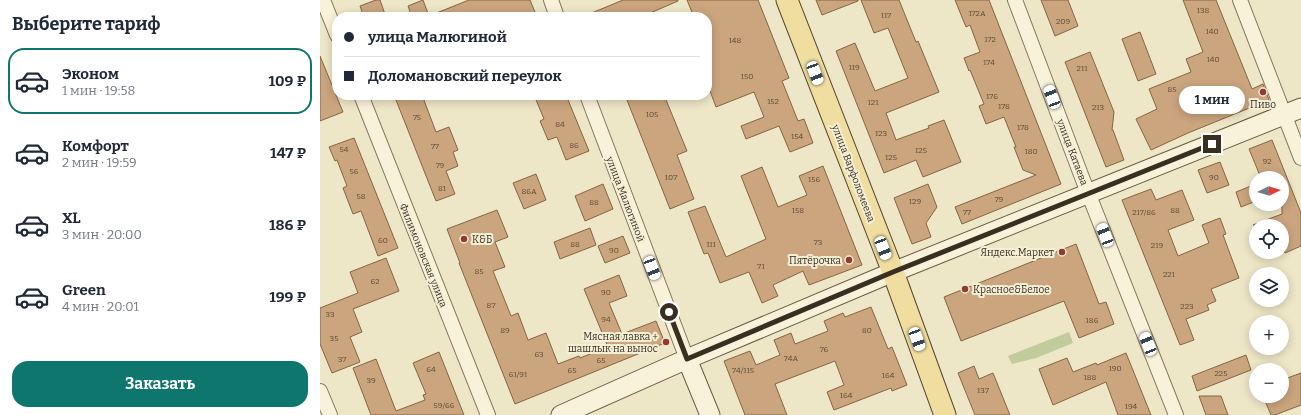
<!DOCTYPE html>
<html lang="ru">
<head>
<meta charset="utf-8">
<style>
	:root { --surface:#fff; --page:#f6f6f7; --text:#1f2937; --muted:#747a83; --line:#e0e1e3; --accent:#0f766e }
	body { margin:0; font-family:Bitter,serif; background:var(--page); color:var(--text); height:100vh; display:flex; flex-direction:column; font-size:15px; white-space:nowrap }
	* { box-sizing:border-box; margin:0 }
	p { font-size:13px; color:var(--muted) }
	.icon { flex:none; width:22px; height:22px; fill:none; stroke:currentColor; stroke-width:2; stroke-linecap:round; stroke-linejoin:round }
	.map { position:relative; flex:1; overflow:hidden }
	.details { display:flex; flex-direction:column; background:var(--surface); width:320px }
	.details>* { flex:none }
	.top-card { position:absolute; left:12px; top:12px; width:380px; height:88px; border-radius:16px; box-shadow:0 2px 10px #0003; display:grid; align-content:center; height:88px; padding:0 12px; background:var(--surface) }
	.needle { width:26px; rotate:85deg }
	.controls { position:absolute; left:929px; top:171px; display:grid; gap:8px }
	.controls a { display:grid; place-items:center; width:40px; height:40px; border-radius:50%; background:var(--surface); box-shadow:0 2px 10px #0003; font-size:20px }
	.end { position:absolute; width:18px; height:18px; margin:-9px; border:5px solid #392f20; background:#fff; box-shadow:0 0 0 2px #fff }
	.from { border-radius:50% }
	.bubble { position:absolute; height:28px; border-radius:14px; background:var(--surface); box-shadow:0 2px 10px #0003; font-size:13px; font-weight:700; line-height:28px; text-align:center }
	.car { position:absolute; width:12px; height:24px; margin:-12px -6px; border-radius:5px; box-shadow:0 0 3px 1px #0007; background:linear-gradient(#fff 24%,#345 0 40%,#fff 0 76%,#345 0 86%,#fff 0) }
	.top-card b { display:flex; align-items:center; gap:14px; height:38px; font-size:15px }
	.top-card b+b { border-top:1px solid var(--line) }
	.top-card i { width:10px; height:10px; background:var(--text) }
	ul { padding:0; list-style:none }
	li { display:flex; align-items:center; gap:12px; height:66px; margin:0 8px 6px; padding:0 4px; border:2px solid transparent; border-radius:16px }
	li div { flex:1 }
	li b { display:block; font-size:15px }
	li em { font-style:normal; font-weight:700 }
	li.on { border-color:var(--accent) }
	li>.icon { width:36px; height:36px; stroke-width:1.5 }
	h2 { padding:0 12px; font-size:18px; line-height:48px }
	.button { display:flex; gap:8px; margin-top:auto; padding:8px 12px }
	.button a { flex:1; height:46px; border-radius:16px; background:var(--accent); color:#fff; font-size:16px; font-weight:700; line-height:46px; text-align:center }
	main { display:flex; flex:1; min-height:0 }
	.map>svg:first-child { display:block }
	.green { fill:#c1cb9b }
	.building { fill:#caa57e; stroke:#876543 }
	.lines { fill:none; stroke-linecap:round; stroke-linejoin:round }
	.street-casing { stroke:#88785d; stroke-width:16 }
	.secondary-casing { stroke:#6a5940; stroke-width:21 }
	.primary-casing { stroke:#564631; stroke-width:23 }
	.street { stroke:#f8f2da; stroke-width:14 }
	.secondary { stroke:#f8f2da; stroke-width:19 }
	.primary { stroke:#efdea0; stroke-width:21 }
	.route { stroke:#392f20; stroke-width:5 }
	.poi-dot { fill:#96382e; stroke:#f5efd6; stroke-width:1.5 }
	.labels { text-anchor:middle; stroke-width:4; stroke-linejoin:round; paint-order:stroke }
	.number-label { font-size:8px; fill:#5d4c38 }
	.poi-label { font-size:10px; fill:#392f20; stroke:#f5efd6; text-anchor:end }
	.street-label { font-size:10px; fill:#392f20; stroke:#f5efd6 }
</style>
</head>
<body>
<main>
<section class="details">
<h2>Выберите тариф</h2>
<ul>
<li class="on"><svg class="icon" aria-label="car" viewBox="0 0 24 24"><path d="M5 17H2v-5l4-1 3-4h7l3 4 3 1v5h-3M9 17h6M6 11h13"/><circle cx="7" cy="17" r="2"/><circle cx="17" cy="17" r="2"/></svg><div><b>Эконом</b><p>1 мин · 19:58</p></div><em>109 ₽</em></li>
<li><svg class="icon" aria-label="car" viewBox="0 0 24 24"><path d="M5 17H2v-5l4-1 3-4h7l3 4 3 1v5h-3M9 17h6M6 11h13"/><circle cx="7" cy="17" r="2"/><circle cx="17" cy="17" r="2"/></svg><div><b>Комфорт</b><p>2 мин · 19:59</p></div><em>147 ₽</em></li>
<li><svg class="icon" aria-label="car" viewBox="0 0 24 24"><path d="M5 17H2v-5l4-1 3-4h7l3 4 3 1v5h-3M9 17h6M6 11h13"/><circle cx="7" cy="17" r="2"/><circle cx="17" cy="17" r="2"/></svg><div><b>XL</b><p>3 мин · 20:00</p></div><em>186 ₽</em></li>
<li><svg class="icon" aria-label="car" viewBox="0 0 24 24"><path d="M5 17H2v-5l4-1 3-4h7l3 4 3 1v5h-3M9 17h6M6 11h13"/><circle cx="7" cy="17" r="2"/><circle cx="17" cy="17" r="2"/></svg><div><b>Green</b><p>4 мин · 20:01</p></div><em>199 ₽</em></li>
</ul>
<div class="button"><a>Заказать</a></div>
</section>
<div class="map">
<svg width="981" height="415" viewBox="0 0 981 415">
	<rect width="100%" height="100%" fill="#ede6c7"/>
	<path class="green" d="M749,332L753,343L716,358L692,364L688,356Z"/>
	<path class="building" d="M56,0H60L66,17H44L40,6Z
		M103,0L109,16L149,0H210L217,17H92L88,6Z
		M303,0H358V1L321,17H262Z
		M367,0H438L469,78L462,81L478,121L484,119L493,143L470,152L459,126L426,139L421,126L444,117L434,92L396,107L387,83V17H374Z
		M496,0H538V1L502,15Z
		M541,0H579L596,42L598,41L619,92L566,113L576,140L609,128L608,126L624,120L641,162L603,177L596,160L564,173L516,51L535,43L555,91L588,78L568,28L554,33Z
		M635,0H669L741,184L642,224L635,207L716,175L703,170L694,147H696L684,117L666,124L659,106L664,104L650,70L649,71L644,58L660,52L650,25L646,27Z
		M721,0H748L758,26L735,36Z
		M863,0H896L932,89L943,84L949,100L868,133L831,150L816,119L837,109L829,89L871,72L866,59L883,52Z
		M820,32L836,74L818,81L802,39Z
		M770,52L794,112L792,130H793L804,160L786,167L745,62Z
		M0,56L23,112L0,121Z
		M74,95H102L116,132L129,127L138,150L133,152L138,166L126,171L135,194L116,201Z
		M214,95H246L269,151L246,160L237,137L228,140L220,121L224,119Z
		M305,95H344L367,151L357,155L374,199L350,209Z
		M34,138L78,248L58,256L41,211L33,214L23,188L27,186L17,160L15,161L9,147Z
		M952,140L981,213V246L965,253L962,245V226L933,225L962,214V178H941L929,149Z
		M900,162L909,185L887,193L878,170Z
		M503,166L542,265L489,285L483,271L453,285L458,296L442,303L429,272L400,283L388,253L384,254L368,212L385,206L406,257L446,239L421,176L442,167L458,207L487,195L479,176Z
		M216,174L226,200L204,209L193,183Z
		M283,184L293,209L265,221L255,196Z
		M608,184L617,207L606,223L611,237L592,244L574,198Z
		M936,184V201L921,207L916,192Z
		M831,189L836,200L862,190L874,220L848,230L858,256L889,243L882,225L900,218L906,234L903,235L919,278L891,289L896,301L887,305L889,310L866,319L874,340L860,345L802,200Z
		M177,210L188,237L175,242L185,267L173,271L191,316L198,313L208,340L226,333L238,364L259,356L260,358L288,347L264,289L299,275L307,296L289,303L302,334L336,321L345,343L195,404L139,263H140L127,229Z
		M270,228L276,245L240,259L234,242Z
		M303,236L310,253L285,263L278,246Z
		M756,244L779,304L786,302L794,324L759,338L744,301L641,341L624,297Z
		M66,258L79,291L33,309L42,332L30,337L40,362L12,373L0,344V308L38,293L30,272Z
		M551,307L568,349L572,347L587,385L572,391L571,388L514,410L507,392L524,385L515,361L455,384L467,415H425L404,361L430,351L436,365L460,355L454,340L471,333L475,344L508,331L504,321L523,313L525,317Z
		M119,352L144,415H51L33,368L56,359L76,411L105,400L103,395L106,394L93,363Z
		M806,353L831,415H798L786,382L733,405L719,369L747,358L753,372L776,363L777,365Z
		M926,355L931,370L877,391L872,376Z
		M654,366L659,379L673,373L690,415H655L638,373Z
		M981,373V405L955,415H951L943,396H962V380Z
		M879,396H901L908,415H886Z"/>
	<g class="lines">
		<defs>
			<path id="street" d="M3,0L17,35
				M231,0L237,17
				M695,0L763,180L856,415
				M920,0L981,158
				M41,95L168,415
				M267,95L367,359
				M0,391L10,415"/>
			<path id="secondary" d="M367,359L390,415
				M241,415L367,359L573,272L981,108"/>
			<path id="primary" d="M467,0L573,272L625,415"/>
		</defs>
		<use href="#street" class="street-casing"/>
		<use href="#secondary" class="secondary-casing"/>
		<use href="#primary" class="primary-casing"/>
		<use href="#street" class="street"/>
		<use href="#secondary" class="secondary"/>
		<use href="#primary" class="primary"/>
	</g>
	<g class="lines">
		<path class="route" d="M349,312L367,359L573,272L892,144"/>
	</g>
	<g class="poi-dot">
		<circle cx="943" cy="92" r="4"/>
		<circle cx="144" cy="239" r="4"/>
		<circle cx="742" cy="252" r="4"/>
		<circle cx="529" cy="260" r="4"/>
		<circle cx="645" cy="289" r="4"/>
		<circle cx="346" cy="342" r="4"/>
	</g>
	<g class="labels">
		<g class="number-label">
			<text x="883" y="13">138</text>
			<text x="657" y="16">172А</text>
			<text x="566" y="18">117</text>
			<text x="743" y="24">209</text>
			<text x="892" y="34">140</text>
			<text x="670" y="42">172</text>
			<text x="415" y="43">148</text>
			<text x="893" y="62">140</text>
			<text x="669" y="65">174</text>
			<text x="534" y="70">119</text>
			<text x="762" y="71">211</text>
			<text x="427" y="79">150</text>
			<text x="852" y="92">85</text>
			<text x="672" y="99">176</text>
			<text x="453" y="104">152</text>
			<text x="553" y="105">121</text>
			<text x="684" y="109">178</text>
			<text x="778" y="110">213</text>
			<text x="332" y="117">105</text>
			<text x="97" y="120">75</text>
			<text x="240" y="127">84</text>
			<text x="703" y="130">178</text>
			<text x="561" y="136">123</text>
			<text x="477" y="139">154</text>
			<text x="254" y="148">86</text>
			<text x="115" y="149">77</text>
			<text x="24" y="152">54</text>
			<text x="601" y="153">125</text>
			<text x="711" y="154">180</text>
			<text x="571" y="160">125</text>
			<text x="947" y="164">92</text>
			<text x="120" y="168">79</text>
			<text x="34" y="174">56</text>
			<text x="351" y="180">107</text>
			<text x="894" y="180">90</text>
			<text x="494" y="182">156</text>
			<text x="122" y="191">81</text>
			<text x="209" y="194">86А</text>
			<text x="41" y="199">58</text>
			<text x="679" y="202">79</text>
			<text x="595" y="204">129</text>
			<text x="274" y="205">88</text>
			<text x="478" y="213">158</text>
			<text x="855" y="213">88</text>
			<text x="647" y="215">77</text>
			<text x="824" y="215">217/86</text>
			<text x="63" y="243">60</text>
			<text x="498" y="245">73</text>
			<text x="255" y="247">88</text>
			<text x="391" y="247">111</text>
			<text x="837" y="248">219</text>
			<text x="294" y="253">90</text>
			<text x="441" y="269">71</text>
			<text x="159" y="274">85</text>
			<text x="849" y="277">221</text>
			<text x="55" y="284">62</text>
			<text x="286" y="295">90</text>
			<text x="171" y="308">87</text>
			<text x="867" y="309">223</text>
			<text x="10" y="317">33</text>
			<text x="286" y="322">94</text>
			<text x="772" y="323">186</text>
			<text x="185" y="333">89</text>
			<text x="547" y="333">80</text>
			<text x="14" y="341">35</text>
			<text x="504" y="352">76</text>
			<text x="219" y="357">63</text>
			<text x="471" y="361">74А</text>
			<text x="22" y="362">37</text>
			<text x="281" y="363">65</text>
			<text x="795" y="371">190</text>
			<text x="111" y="372">64</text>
			<text x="252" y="373">65</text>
			<text x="423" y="373">74/115</text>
			<text x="901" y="376">225</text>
			<text x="198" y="377">61/91</text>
			<text x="568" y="378">164</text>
			<text x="770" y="380">188</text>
			<text x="51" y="383">39</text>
			<text x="663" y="393">137</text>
			<text x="526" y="398">164</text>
			<text x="124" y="408">59/66</text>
			<text x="811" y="409">194</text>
		</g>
		<g class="poi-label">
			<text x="943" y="108" text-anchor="middle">Пиво</text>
			<text x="152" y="243" text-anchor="start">К&amp;Б</text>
			<text x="734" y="256">Яндекс.Маркет</text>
			<text x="521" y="264">Пятёрочка</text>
			<text x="653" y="293" text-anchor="start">Красное&amp;Белое</text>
			<text x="338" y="340">Мясная лавка +<tspan x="338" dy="12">шашлык на вынос</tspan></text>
		</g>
		<g class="street-label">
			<text transform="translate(753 152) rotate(69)" y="4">улица Катаева</text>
			<text transform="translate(534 173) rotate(69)" y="4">улица Варфоломеева</text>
			<text transform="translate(306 199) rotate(69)" y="4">улица Малюгиной</text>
			<text transform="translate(104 255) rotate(68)" y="4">Филимоновская улица</text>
		</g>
	</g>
</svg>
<div class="controls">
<a><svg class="needle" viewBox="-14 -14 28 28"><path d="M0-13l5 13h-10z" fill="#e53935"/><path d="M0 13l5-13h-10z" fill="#747a83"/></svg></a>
<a><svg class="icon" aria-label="locate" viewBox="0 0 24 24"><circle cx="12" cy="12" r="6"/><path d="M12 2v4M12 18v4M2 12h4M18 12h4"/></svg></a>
<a><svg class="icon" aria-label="layers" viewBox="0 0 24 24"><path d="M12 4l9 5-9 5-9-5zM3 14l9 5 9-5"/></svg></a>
<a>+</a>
<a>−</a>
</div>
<i class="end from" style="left:349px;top:312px"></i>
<i class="end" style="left:892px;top:144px"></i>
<div class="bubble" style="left:859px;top:86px;width:66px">1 мин</div>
<i class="car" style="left:495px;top:73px;rotate:159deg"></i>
<i class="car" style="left:732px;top:97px;rotate:339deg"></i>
<i class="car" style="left:785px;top:235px;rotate:339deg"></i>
<i class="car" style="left:563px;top:248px;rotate:159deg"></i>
<i class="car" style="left:332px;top:268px;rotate:159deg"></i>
<i class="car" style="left:597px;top:339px;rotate:160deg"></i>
<i class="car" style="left:828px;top:344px;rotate:338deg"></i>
<div class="top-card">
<b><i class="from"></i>улица Малюгиной</b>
<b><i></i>Доломановский переулок</b>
</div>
</div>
</main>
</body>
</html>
